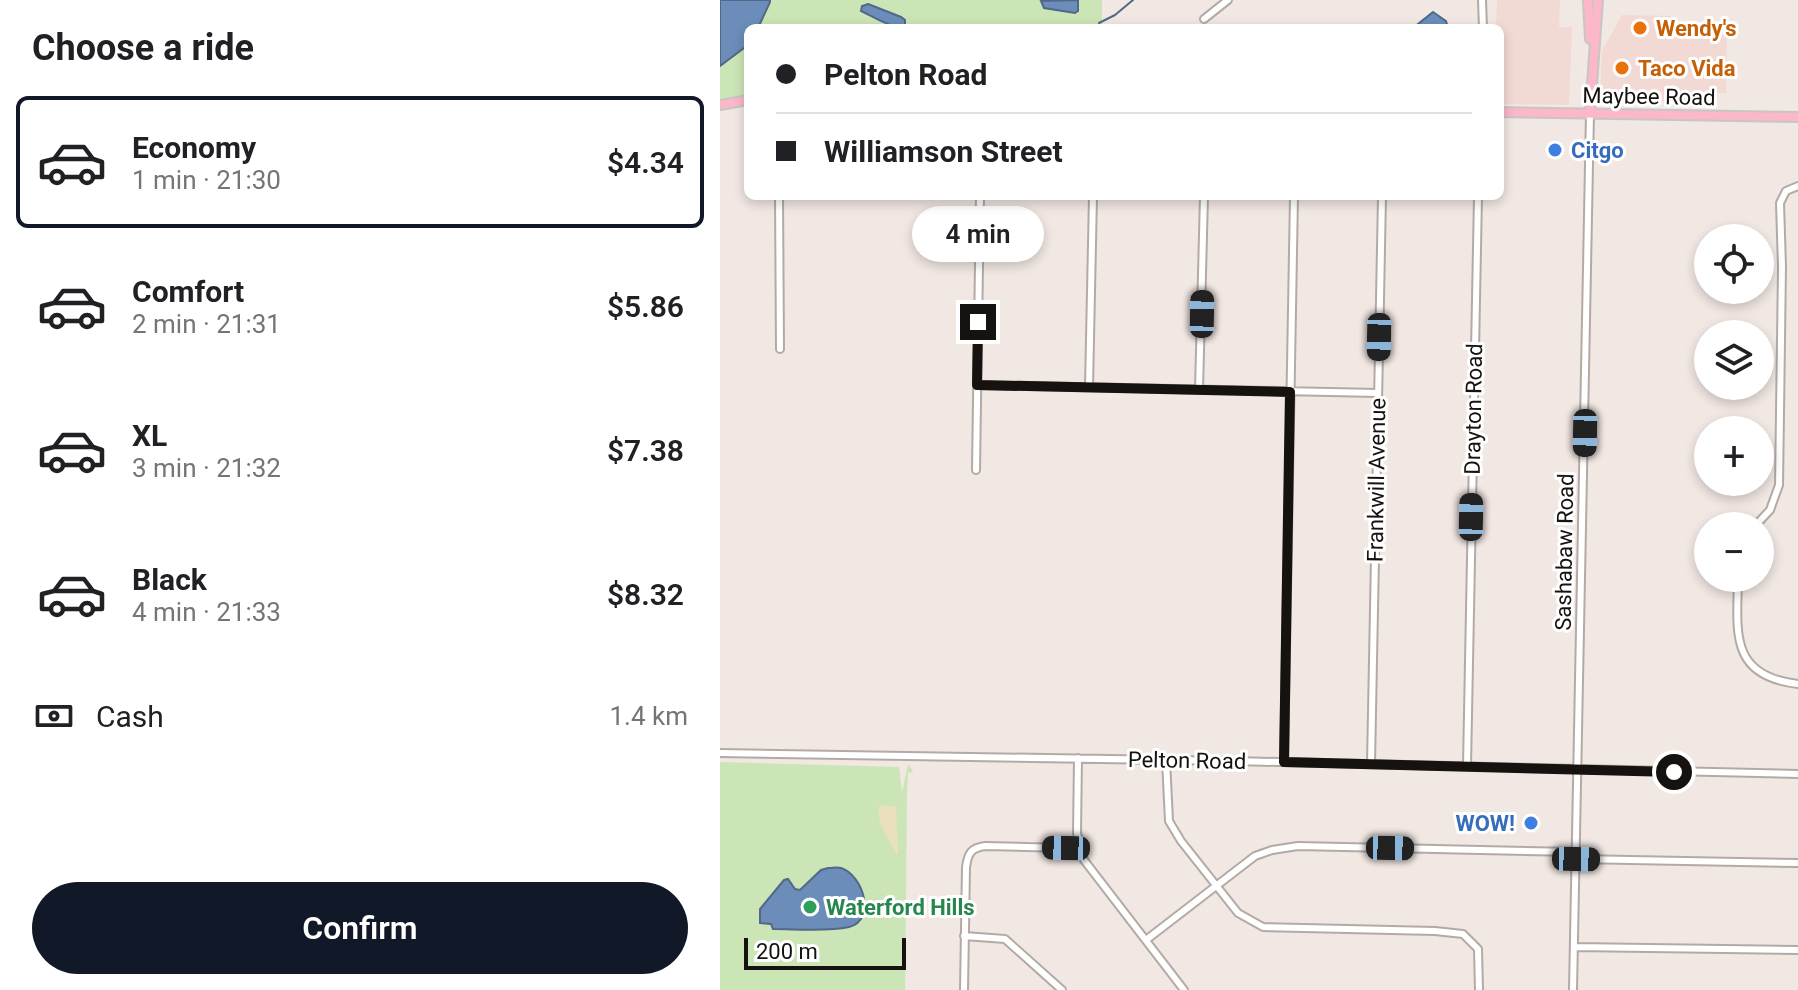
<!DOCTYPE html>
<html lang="en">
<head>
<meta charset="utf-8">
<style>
	:root { --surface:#fff; --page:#f2f2f2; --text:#202124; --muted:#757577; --line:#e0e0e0; --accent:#111827 }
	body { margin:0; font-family:Roboto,sans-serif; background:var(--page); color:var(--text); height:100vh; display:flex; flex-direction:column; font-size:30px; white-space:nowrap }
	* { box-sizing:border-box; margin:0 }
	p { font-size:26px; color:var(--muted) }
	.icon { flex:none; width:44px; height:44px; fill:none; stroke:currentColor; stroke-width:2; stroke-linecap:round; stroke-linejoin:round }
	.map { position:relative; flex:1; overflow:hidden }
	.details { display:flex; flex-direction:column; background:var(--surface); width:720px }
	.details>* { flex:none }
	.guide { position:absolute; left:24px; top:24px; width:760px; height:176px; border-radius:12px; box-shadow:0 4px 12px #0003; display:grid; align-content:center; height:176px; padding:0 32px; background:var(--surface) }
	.buttons { position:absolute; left:974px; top:224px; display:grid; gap:16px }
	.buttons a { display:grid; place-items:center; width:80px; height:80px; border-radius:50%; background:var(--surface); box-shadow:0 4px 12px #0003; font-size:40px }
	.scale { position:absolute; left:24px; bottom:20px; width:162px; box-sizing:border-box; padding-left:8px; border:4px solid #151210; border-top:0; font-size:22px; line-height:28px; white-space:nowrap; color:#151210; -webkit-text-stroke:6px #fff; paint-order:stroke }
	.end { position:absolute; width:36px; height:36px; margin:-18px; border:10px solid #151210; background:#fff; box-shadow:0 0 0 4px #fff }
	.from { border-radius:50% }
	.bubble { position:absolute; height:56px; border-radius:28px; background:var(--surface); box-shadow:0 4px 12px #0003; font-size:26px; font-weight:600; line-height:56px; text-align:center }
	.car { position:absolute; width:24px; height:48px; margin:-24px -12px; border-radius:10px; box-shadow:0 0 6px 2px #0007; background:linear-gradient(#222 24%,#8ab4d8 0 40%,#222 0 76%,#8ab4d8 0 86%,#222 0) }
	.guide b { display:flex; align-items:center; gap:28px; height:76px; font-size:30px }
	.guide b+b { border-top:2px solid var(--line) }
	.guide i { width:20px; height:20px; background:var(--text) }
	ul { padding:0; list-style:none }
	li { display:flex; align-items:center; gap:24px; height:132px; margin:0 16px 12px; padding:0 16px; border:4px solid transparent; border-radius:12px }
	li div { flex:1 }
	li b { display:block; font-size:30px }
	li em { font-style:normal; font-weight:600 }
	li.current { border-color:var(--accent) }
	li>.icon { width:72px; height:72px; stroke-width:1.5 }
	h2 { padding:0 32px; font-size:36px; line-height:96px }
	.pay { display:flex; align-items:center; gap:20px; height:88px; padding:0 32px; font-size:30px }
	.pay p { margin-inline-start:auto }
	.action { display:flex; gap:16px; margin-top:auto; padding:16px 32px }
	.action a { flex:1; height:92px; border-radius:48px; background:var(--accent); color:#fff; font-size:32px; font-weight:600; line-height:92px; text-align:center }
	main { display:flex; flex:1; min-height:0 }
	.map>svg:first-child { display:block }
	.commercial { fill:#f3d9d3 }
	.green { fill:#cce5b6 }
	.sand { fill:#eae0bb }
	.water { fill:#6c8dba; stroke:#526887; stroke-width:2 }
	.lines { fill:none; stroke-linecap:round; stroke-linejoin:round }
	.stream { stroke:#526887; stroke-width:2 }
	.minor-casing { stroke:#b3aaa6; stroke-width:10 }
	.major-casing { stroke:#c7c6c6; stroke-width:12 }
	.minor { stroke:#fff; stroke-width:6 }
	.major { stroke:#fcb7c9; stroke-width:8 }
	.route { stroke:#151210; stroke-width:10 }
	.food-dot { fill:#e8710a; stroke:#fff; stroke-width:3 }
	.shop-dot { fill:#3f7fe0; stroke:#fff; stroke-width:3 }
	.leisure-dot { fill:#2e9e5b; stroke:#fff; stroke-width:3 }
	.labels { text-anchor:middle; stroke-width:6; stroke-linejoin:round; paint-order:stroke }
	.food-label { font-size:22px; font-weight:bold; fill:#c56008; stroke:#fff; text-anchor:start }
	.street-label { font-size:22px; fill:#151210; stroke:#fff }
	.shop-label { font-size:22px; font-weight:bold; fill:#366cbe; stroke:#fff; text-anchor:start }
	.leisure-label { font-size:22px; font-weight:bold; fill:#27864d; stroke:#fff; text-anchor:start }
</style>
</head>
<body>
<main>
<section class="details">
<h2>Choose a ride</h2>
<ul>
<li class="current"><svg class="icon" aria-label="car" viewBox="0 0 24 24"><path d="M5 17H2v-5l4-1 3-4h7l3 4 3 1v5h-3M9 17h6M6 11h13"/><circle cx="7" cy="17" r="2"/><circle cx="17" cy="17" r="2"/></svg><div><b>Economy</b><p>1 min · 21:30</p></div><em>$4.34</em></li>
<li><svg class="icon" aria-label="car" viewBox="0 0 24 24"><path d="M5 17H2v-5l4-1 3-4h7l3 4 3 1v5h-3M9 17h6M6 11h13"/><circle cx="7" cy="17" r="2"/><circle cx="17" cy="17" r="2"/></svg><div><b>Comfort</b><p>2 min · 21:31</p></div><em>$5.86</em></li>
<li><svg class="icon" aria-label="car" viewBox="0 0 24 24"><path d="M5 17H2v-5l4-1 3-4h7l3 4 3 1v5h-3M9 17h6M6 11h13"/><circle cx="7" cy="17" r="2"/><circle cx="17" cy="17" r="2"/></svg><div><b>XL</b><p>3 min · 21:32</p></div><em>$7.38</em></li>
<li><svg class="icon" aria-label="car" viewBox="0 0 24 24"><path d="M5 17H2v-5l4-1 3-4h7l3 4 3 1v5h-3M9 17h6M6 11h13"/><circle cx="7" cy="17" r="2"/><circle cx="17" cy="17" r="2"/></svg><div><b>Black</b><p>4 min · 21:33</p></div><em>$8.32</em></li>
</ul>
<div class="pay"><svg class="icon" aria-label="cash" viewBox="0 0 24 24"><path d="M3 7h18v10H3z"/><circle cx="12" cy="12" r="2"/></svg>Cash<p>1.4 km</p></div>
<div class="action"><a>Confirm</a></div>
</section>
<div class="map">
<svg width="1078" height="990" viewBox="0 0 1078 990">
	<rect width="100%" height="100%" fill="#f1e7e3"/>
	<path class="commercial" d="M777,0H840L839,27H852L849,105L780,104V28H772L776,26Z
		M902,15L950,16L956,20L959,28L1007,30L1006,93L973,92V102L884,103L880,96L882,51Z"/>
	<path class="green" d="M0,0H382V28H28V99H0Z
		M0,762L179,767L182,792L188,765L190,766L193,772L188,773L187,792L185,990H0Z"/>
	<path class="sand" d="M162,805L176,807L178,854H176L160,823L158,807Z"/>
	<path class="water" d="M0,0H50V2L38,28H28V45L0,66Z
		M358,0V11L355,13L324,8L321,1Z
		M148,4L181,17L185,20V28C171,28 154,17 141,11L142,6Z
		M713,12L726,21L728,28H693Z
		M108,868C113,868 117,867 121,868C143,875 157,920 129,927C108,932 76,929 53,929L51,924L40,923V909L64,880L68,879L75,889L80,890L101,870Z"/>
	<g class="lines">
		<path class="stream" d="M379,23L395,15L413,0"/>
		<defs>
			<path id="minor" d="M762,0L763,28
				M484,19L508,0
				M59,196L60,349
				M257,385L658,393
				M369,387L373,196
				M479,390L484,196
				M256,470L260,196
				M1035,526L1050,510L1059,485L1062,267L1060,203L1066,191L1078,186
				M1018,578C1017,632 1009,676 1078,684
				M0,753L512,761L1078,774
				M358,758L357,833L364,860L464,990
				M446,760L449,821L461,841L518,913L543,927L715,931L743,934L758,949L759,990
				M564,762L574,196
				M651,764L662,196
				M747,766L758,196
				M856,859L1078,863
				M244,936L285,939L342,990
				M426,940L535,856L552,850L578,846L856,852
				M854,947L1078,950
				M244,990L246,867C248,853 251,848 265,846L346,848L359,845
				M853,990L870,113"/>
			<path id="major" d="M868,0L870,39
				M0,105L28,100
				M780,112L1078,117
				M870,113L878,0"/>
		</defs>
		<use href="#minor" class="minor-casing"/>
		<use href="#major" class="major-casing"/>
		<use href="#minor" class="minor"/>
		<use href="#major" class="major"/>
	</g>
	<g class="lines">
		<path class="route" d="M258,322L257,385L570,392L564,762L954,772"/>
	</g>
	<g class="food-dot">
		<circle cx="920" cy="28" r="8"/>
		<circle cx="902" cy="68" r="8"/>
	</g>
	<g class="shop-dot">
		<circle cx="835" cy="150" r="8"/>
		<circle cx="811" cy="823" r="8"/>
	</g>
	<circle class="leisure-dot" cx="90" cy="907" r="8"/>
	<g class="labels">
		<g class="food-label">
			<text x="936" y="36">Wendy's</text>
			<text x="918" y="76">Taco Vida</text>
		</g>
		<g class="street-label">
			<text transform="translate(929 96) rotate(1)" y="8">Maybee Road</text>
			<text transform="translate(753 409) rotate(-89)" y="8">Drayton Road</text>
			<text transform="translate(656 480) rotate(-89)" y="8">Frankwill Avenue</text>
			<text transform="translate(844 552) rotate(-89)" y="8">Sashabaw Road</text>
			<text transform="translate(467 760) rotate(1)" y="8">Pelton Road</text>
		</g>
		<g class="shop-label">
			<text x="851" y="158">Citgo</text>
			<text x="795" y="831" text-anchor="end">WOW!</text>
		</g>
		<g class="leisure-label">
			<text x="106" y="915">Waterford Hills</text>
		</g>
	</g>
</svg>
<div class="buttons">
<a><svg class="icon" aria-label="locate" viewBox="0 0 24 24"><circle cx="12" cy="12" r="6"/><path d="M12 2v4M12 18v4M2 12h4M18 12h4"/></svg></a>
<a><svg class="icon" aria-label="layers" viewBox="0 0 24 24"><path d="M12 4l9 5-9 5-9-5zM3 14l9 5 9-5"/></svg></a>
<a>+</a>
<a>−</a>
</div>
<div class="scale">200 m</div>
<i class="end from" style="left:954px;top:772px"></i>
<i class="end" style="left:258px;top:322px"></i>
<div class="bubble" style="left:192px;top:206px;width:132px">4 min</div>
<i class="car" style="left:482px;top:314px;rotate:1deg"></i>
<i class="car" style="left:659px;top:337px;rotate:181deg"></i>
<i class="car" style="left:865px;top:433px;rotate:181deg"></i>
<i class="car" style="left:751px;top:517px;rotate:1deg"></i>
<i class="car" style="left:346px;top:848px;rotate:271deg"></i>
<i class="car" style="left:670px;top:848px;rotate:91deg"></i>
<i class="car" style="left:856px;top:859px;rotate:91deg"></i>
<div class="guide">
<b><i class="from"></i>Pelton Road</b>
<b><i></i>Williamson Street</b>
</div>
</div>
</main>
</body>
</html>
